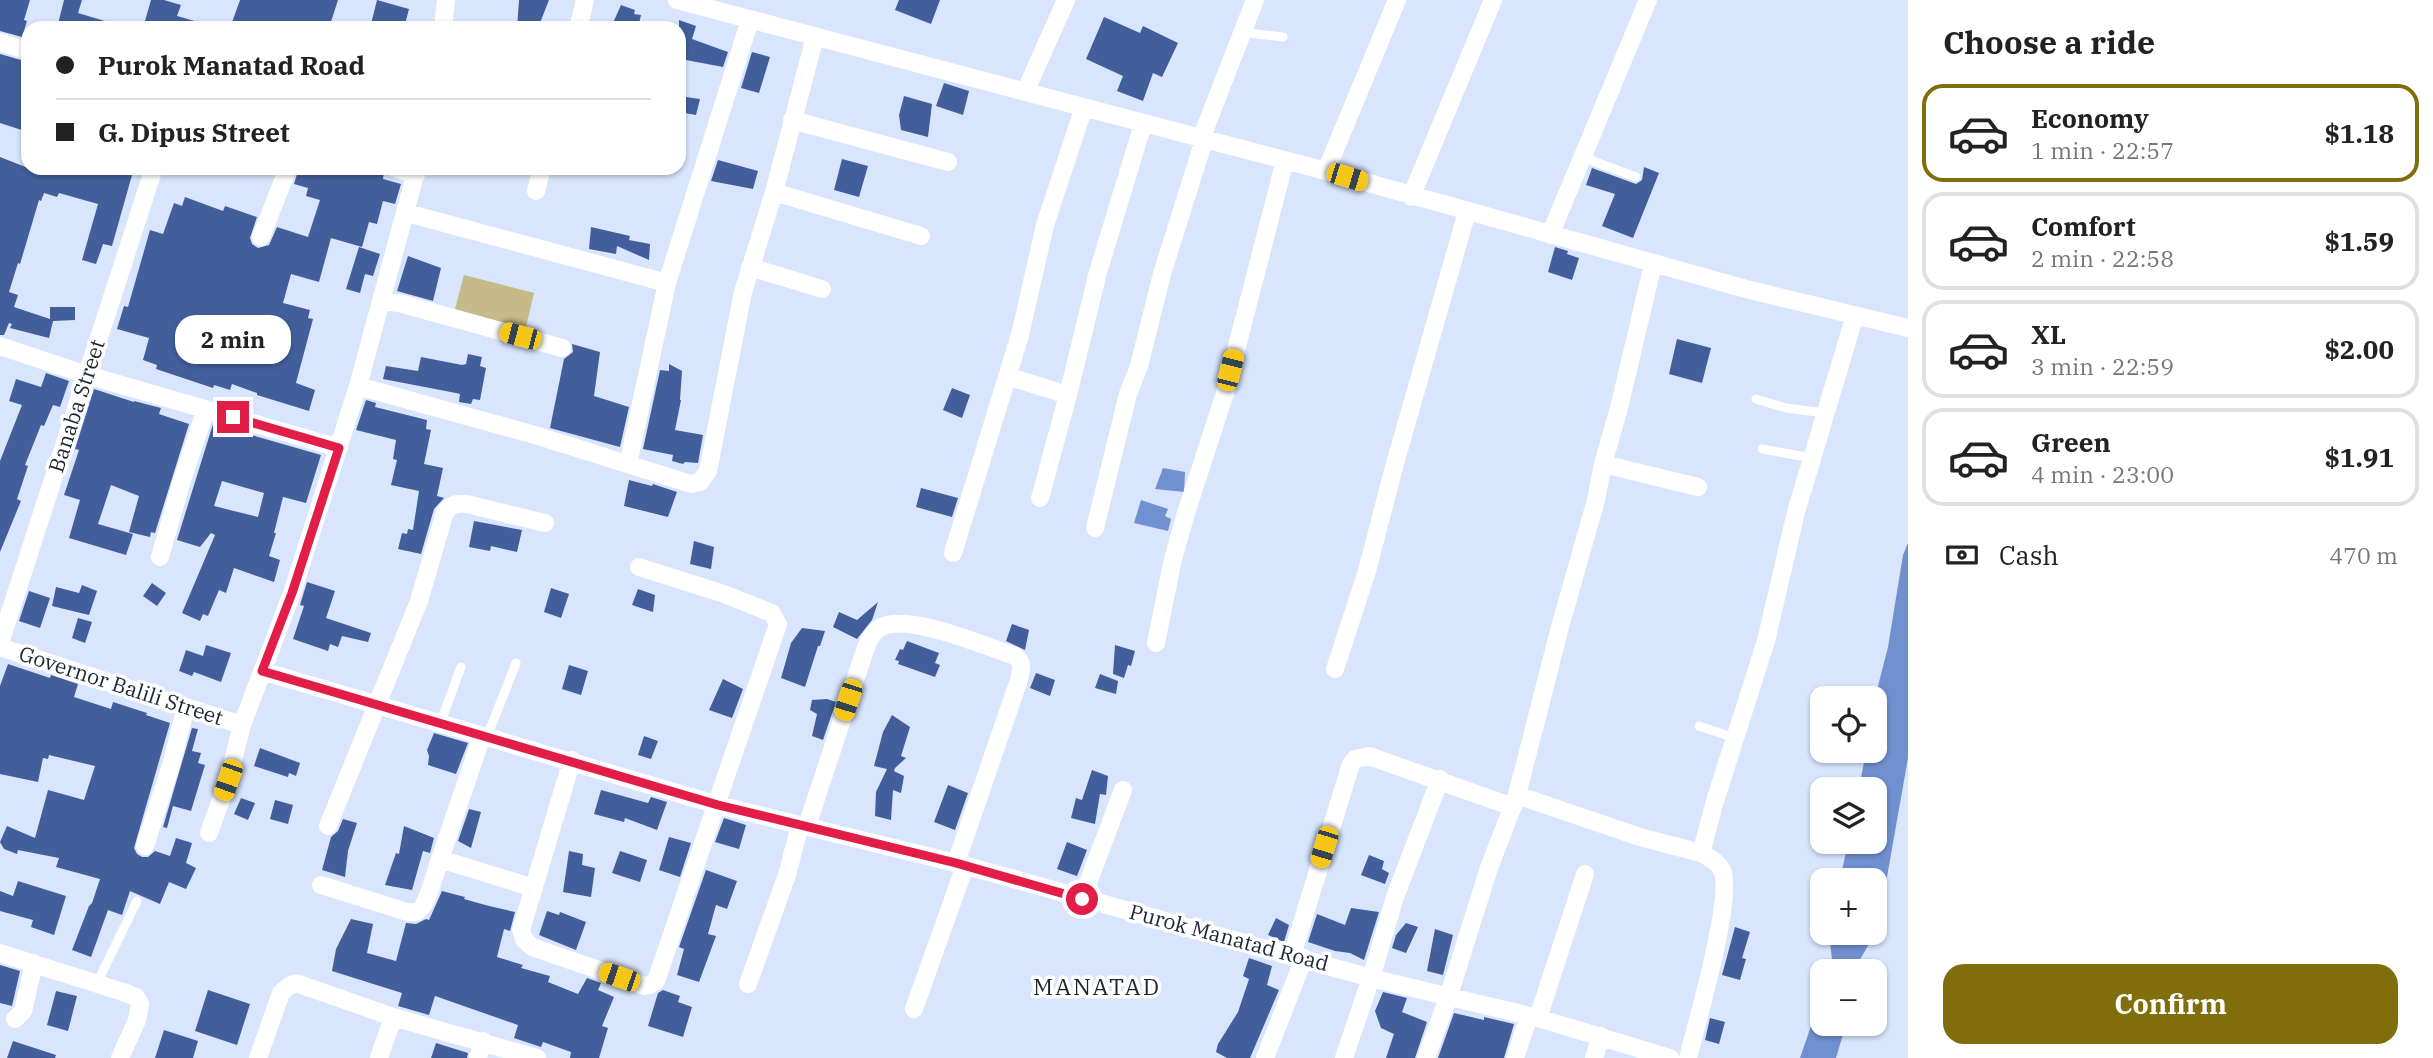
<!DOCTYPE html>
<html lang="en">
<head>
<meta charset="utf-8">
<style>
	:root { --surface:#fff; --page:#f2f2f2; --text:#222; --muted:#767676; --line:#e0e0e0; --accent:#806e0b }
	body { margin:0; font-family:"IBM Plex Serif",serif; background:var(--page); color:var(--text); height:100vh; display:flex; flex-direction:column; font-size:26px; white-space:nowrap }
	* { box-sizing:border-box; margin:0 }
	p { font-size:23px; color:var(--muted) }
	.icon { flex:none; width:38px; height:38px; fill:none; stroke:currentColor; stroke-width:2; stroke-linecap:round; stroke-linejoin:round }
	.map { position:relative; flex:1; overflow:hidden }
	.side { display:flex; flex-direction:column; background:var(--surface); width:525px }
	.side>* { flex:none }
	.guide { position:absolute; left:21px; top:21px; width:665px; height:154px; border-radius:21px; box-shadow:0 2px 5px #0004; display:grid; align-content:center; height:154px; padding:0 35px; background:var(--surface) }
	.fabs { position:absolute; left:1810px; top:686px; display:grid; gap:14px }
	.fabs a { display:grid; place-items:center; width:77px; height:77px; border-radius:14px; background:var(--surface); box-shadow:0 2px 5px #0004; font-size:35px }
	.end { position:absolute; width:32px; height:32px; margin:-16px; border:9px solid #e11d48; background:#fff; box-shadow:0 0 0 4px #fff }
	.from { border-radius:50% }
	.bubble { position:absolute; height:49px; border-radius:21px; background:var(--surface); box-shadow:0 2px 5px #0004; font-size:23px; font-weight:700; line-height:49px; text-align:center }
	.car { position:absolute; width:21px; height:42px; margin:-21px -10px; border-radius:9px; box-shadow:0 0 5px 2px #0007; background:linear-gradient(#f5c518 24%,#345 0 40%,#f5c518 0 76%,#345 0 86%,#f5c518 0) }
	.guide b { display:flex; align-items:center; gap:24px; height:66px; font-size:26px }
	.guide b+b { border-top:2px solid var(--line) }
	.guide i { width:18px; height:18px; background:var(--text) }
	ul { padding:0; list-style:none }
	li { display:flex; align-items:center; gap:21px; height:98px; margin:0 14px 10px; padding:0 21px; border:4px solid var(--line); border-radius:21px }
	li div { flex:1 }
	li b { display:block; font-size:26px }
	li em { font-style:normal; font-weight:700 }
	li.on { border-color:var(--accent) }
	li>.icon { width:63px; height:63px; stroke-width:1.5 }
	h2 { padding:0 35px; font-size:32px; line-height:84px }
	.pay { display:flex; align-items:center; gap:18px; height:77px; padding:0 35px; font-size:26px }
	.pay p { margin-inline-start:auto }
	.action { display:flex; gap:14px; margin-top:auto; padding:14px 35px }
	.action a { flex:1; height:80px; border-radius:21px; background:var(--accent); color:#fff; font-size:28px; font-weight:700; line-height:80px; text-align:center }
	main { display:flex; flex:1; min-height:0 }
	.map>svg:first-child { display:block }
	.green { fill:#c5ba88 }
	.water { fill:#7090d0 }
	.building { fill:#425f9b; fill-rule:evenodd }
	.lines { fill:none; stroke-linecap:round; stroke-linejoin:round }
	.service { stroke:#fff; stroke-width:9 }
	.minor { stroke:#fff; stroke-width:18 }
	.route { stroke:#e11d48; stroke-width:9 }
	.labels { text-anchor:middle; stroke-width:7; stroke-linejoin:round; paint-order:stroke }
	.street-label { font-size:21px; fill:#1f2530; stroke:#fff }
	.neighbourhood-label { font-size:23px; letter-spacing:2px; fill:#1f2530; stroke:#fff }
</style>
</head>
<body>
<main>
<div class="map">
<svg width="1908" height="1058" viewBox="0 0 1908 1058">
	<rect width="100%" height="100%" fill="#d8e5fd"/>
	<path class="green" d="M464,275L534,293L525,331L454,313Z"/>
	<path class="water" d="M1163,468L1185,472L1184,492L1155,489Z
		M1141,500L1168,509L1165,516L1171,519L1168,531L1134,523Z
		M1908,543V758L1878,928L1857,965L1856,971H1829L1832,960L1829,933H1874V880H1840L1848,842H1874V789H1859L1866,751H1874V711L1878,686L1888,647L1903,555Z
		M1822,994V1024H1846L1836,1058H1800Z"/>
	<path class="building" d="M0,0H30L24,20L27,21L22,37L0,31Z
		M64,0H82L78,13L118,25L117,28H57Z
		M151,0H164L181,5L177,16L205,24V28H143Z
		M240,0H338L329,28H230Z
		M377,0L409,9L404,28H370Z
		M519,0H549L538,28H517Z
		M899,0H940L931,24L895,10Z
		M621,5L635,10L634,14L641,15L638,28H622L613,23Z
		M1104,17L1140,33L1143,26L1178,43L1162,77L1153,73L1143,101L1117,91L1123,76L1086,59Z
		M679,20L696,26L692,39L728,52L723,67L686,60L683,71H679Z
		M752,52L770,57L759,93L741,88Z
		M0,54L28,62V132L0,123Z
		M944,83L969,91L963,115L936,106Z
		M679,96L700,99L696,115L679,112Z
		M904,96L932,104L928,137L901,130L899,115Z
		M0,157L28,168H134L112,246L103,244L96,264L82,260L98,204L59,193L57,197L44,193L41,201L39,200L20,264L18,263L9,292L18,295L14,307L50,319V307H75V320L53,321L49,338L10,328L12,324L9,323L4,335H0Z
		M842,159L868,166L859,197L834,190Z
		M718,160L758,171L753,189L711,181Z
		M1644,167L1659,173L1633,238L1602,226L1615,194L1586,185L1592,168L1636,184L1642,180Z
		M299,168H350L366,172L367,168H375L384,171L383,179L401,184L395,204L383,201L377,224L369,222L362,247L331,238L319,282L291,274L283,303L310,310L308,318L313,319L296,383L315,390L309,411L257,395V393L232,384L230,390L214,385L213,388L156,369L157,365L143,360L149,338L117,329L124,306L128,307L150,230L163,234L174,203L182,206L185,197L223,211L225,206L257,217L250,238L252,244L258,248L269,245L277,227L308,237L320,200L306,196L308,188L294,184Z
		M591,227L630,236L629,240L650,244L649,260L617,246L616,254L589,249Z
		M359,247L380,254L373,276L365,274L360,293L346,289Z
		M1555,247L1568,251L1567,254L1579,258L1572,280L1548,272Z
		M408,256L441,268L433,301L397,291Z
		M1677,339L1711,348L1702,383L1669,374Z
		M572,344L600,352L594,396L629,407L620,447L550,428L564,359L573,352Z
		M468,354L482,357L480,366L486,368L480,400L473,399L471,404L459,402L460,394L456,393L383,379L386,366L418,371L421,357L462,365L466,364Z
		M669,364L682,371L680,400H681L675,430L703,435L698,463L685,462L683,464L672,461L673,455L643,449L660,370L669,371Z
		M46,373L69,381L60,407L53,405L44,426L41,425L25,465L28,466L17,499L21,501L0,552V461L22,405L9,401L16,379L41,387Z
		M952,388L970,395L962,418L943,410Z
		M94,389L134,402V401L161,408L159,414L189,424L155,533L151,532L150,537L129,532L139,496L111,485L98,524L133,534L126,555L69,538L80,500L64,495L79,450L75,449Z
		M366,400L376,403L375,407L427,420L426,429L431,430L424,464L443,468L437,496L444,498L434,509L421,554L398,549L402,533L407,534L408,529L413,530L419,491L391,485L397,460L393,459L396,440L356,430Z
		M213,424L321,455L306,503L283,497L274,533H276L269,556L280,560L274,582L234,568L226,593L219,590L208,616L203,614L200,621L182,613L215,535L211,533L200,547L177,540ZM222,481L264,493L258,517L214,506Z
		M629,480L652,486L653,484L677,492L668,517L624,506Z
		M921,488L958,498L952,517L916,507Z
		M474,521L522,530L517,552L491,546L490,551L469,547Z
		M694,541L714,547L711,569L690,564Z
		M307,582L335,591L326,618L371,633L368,642L342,636L338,647L330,644L328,651L293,639L304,606L300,605Z
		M152,583L166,593L157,606L143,596Z
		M82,585L97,591L89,615L52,606L56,587L79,593Z
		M551,588L569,594L561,618L544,612Z
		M638,589L655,595L653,612L632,605Z
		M29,591L50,598L40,628L19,621Z
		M878,602L872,620L857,639L833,627L839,612L857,620Z
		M78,618L92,622L85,643L72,638Z
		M1012,624L1029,630L1025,650L1006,641Z
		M802,628L825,631L820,646H818L805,687L781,678L791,643Z
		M907,641L939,653L935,663L940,665L935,677L898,664L899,661L895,660L900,649L903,650Z
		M206,645L231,653L221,682L194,672L192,676L179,671L186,650L203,656Z
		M1115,645L1135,651L1131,666L1128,665L1124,678L1113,674Z
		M8,664L50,678L51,675L78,684L74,697L111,709L113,702L147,713L146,715L170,723L134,848L137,854L142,857H148L155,851L170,856L176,838L192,843L186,863L196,868L186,889L169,882L160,904L130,891L122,915L108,910L91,957L72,950L89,906L92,903L100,879L56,867L59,858L18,850L17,854L4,849L0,842L7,826L35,838L48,790L84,800L95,766L49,755L48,759L43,758L38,782L0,774V686Z
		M569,665L588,671L581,695L562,689Z
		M1036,673L1055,680L1050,696L1030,688Z
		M1100,674L1118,681L1116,694L1095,688Z
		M723,679L743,689L732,718L709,710Z
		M827,699L836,702L823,740L812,736L817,714L810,710L812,700Z
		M892,715L910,727L901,756L906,758L895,768L894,771L904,776L901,793L893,790L891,820L875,816L876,792L887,769L874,766L883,732Z
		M192,728L198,729L192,751L201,753L198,763L205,765L191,811L173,806L167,828L163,827Z
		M434,733L468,743L456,774L428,765L429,756L427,750Z
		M644,736L658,741L651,759L638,755Z
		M260,748L300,763L296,776L289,773L288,777L254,766Z
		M1092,770L1108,776L1106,795L1100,794L1095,824L1071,818L1076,798L1082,800Z
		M948,785L968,793L955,830L934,822Z
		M601,790L648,803L651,797L667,802L657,830L625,818L624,822L594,814Z
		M241,798L255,803L248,820L234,814Z
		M275,800L293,805L288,824L270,819Z
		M469,809L481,812L471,848L458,841Z
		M724,818L746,825L739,849L715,842Z
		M343,819L357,823L348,851L345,877L322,870L331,837L338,831Z
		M404,826L434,838L430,853L423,851L412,890L385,885L396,853L399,854Z
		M669,837L691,843L680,877L659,870Z
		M1067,842L1087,850L1077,876L1057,869Z
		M569,851L583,854L582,865L595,868L591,897L563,892Z
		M620,851L647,860L640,882L612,873Z
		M1369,855L1384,861L1382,869L1389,873L1385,884L1361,875Z
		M706,870L737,881L727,909L716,905L708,934L716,936L699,982L677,975L684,949L679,947Z
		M18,881L66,896L54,935L31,927L33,920L0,911V891L13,896Z
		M442,891L465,897L464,899L489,906L515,912L510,931L504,929L497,957L523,965L521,968L550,976L548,982L578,994L587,978L601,983L598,990L614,997L602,1026L608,1028L599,1058H570L571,1052L543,1042L541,1047L514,1038L518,1025L435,996L429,1015L398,1006L402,993L332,971L336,949L351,919L373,924L367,953L396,961L406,923L416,924L426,919L429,920Z
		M1351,908L1379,912L1364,960L1350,953L1335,951L1308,942L1317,914L1345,925Z
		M547,911L559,915L560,912L586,922L576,950L539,935Z
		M1276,918L1289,925L1284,942L1268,935Z
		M1406,923L1418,927L1406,953L1392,948L1396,935Z
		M1735,927L1750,932L1742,958L1746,959L1740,980L1722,975Z
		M1435,929L1453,935L1443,975L1427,971Z
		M1249,958L1272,966L1267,985L1279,990L1250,1058H1227L1216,1052L1218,1044L1238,1012L1249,979L1243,976Z
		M0,965L20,971L12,1006L0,1003Z
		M208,990L250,1004L237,1045L195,1031Z
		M663,990L680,996L678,1002L692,1007L683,1037L648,1026L658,993Z
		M56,991L77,996L68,1031L47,1025Z
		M1383,992L1407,998L1402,1012L1427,1022L1415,1058H1386L1394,1034L1381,1028L1375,1011Z
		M1454,1013L1484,1020V1017L1514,1024L1504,1058H1438Z
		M1710,1018L1725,1022L1719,1044L1705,1040Z
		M164,1030L198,1041L193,1058H155Z
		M13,1041L56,1055L55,1058H7Z
		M436,1043L468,1053L467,1058H431Z"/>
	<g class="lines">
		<path class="service" d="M1242,32L1283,37
			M1582,157L1636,177
			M1756,399L1786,408L1825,413
			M1762,449L1812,458
			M440,724L461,667
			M1699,726L1735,738
			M487,737L516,663
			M97,983L137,901"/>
		<path class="minor" d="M677,0L1326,171L1746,289L1908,328
			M443,28L446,0
			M578,28L585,0
			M0,42L28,51
			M1025,92L1066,0
			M792,120L948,162
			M1201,139L1255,0
			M395,168L416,175
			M1326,171L1397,0
			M536,191L542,168
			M774,192L921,236
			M1411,197L1493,0
			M407,213L667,283L628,464
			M1550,235L1648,0
			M261,237L288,168
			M750,267L822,289
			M667,283L750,20
			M381,301L399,303L562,348
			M0,346L87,375L339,448
			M1007,376L1068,395L1098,272L1143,124
			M358,386L535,435L691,484L700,482L708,471L743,292L774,192L815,37
			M1603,464L1698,487
			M1040,498L1068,395
			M1095,528L1128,394L1139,366L1162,274L1204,140
			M953,553L1020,335L1045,225L1084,107
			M160,557L183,477L206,409
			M0,643L154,168
			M1156,643L1173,559L1186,513L1225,393L1285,160
			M0,647L242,725
			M1335,669L1367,571L1394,467L1467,212
			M262,671L718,805L956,863L1371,978L1538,1018L1670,1058
			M482,736L440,859L534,888
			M572,760L521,930L524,939L532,947L645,986L650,985L656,981L778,624L772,613L724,594L639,567
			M1517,795L1640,837L1701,853
			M328,826L419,601L445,512C452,504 457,503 467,504L545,523
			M807,826L865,650C869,641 872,632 881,627C909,613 984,646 1015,656C1024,663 1021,670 1019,680L956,863
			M209,833L228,780L242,725L292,593L358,386L417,168
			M145,846L171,765L186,707
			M321,885L404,911C406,912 415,913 416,912C427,909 436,869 440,859
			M1082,899L1123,790
			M0,953L123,992L136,997L140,1004L137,1020L120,1058
			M1292,955L1351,764L1355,759L1369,756L1513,807
			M748,984L787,875L800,825
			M914,1009L965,866
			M1538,1018L1585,874
			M15,1019L23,1011L34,963
			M258,1058L281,993L289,986L296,983L393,1017L537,1058
			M379,1058L393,1017
			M478,1058L483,1041
			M1265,1058L1304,958
			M1344,1058L1371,978L1395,897L1440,779
			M1426,1058L1449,995L1489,868L1517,795L1560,627L1596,500L1603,464L1619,408L1653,264
			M1515,1058L1529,1016
			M1594,1058L1601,1036
			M1688,1058C1696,1025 1734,896 1722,870C1718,862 1709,857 1701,853L1715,801L1766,641L1796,512L1855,315"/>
	</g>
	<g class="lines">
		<path class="route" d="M233,417L339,448L292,593L262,671L718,805L956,863L1082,899"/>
	</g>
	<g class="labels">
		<g class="street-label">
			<text transform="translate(77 406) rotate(-72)" y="7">Banaba Street</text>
			<text transform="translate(121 686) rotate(18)" y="7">Governor Balili Street</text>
			<text transform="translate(1229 938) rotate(15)" y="7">Purok Manatad Road</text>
		</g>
		<g class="neighbourhood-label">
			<text x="1097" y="995">MANATAD</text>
		</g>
	</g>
</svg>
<div class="fabs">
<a><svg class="icon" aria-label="locate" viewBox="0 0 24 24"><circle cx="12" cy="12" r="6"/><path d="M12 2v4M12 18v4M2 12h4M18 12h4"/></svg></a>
<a><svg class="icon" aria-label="layers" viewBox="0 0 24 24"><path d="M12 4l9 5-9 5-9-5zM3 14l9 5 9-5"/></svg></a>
<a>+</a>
<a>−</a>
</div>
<i class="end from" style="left:1082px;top:899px"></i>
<i class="end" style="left:233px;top:417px"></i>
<div class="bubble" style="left:175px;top:315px;width:116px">2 min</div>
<i class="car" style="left:1347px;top:177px;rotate:107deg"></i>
<i class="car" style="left:520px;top:336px;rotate:285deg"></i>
<i class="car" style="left:1230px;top:370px;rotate:14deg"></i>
<i class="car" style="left:848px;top:700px;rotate:198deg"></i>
<i class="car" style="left:228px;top:780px;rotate:199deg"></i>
<i class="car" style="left:1324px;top:847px;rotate:197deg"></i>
<i class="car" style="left:619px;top:977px;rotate:289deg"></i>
<div class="guide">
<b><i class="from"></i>Purok Manatad Road</b>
<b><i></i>G. Dipus Street</b>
</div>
</div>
<section class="side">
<h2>Choose a ride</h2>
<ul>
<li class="on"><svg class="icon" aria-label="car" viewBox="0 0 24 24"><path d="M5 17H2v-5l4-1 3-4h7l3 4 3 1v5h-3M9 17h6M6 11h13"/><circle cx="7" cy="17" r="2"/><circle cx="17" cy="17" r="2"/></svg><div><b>Economy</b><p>1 min · 22:57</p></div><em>$1.18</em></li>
<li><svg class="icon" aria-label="car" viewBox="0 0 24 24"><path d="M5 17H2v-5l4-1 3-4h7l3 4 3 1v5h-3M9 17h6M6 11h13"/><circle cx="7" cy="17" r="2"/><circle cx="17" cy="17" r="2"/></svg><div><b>Comfort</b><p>2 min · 22:58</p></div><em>$1.59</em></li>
<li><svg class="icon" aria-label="car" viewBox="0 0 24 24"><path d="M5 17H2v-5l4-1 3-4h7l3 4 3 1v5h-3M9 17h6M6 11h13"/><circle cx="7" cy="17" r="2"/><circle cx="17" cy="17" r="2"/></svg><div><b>XL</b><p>3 min · 22:59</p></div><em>$2.00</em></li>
<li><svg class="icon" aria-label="car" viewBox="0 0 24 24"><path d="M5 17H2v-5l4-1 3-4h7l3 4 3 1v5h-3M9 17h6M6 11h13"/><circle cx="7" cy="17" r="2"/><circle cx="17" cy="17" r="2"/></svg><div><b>Green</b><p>4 min · 23:00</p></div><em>$1.91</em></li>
</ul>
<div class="pay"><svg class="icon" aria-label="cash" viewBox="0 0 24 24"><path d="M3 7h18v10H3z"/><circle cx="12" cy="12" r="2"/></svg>Cash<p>470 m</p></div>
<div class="action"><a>Confirm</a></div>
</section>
</main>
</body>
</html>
